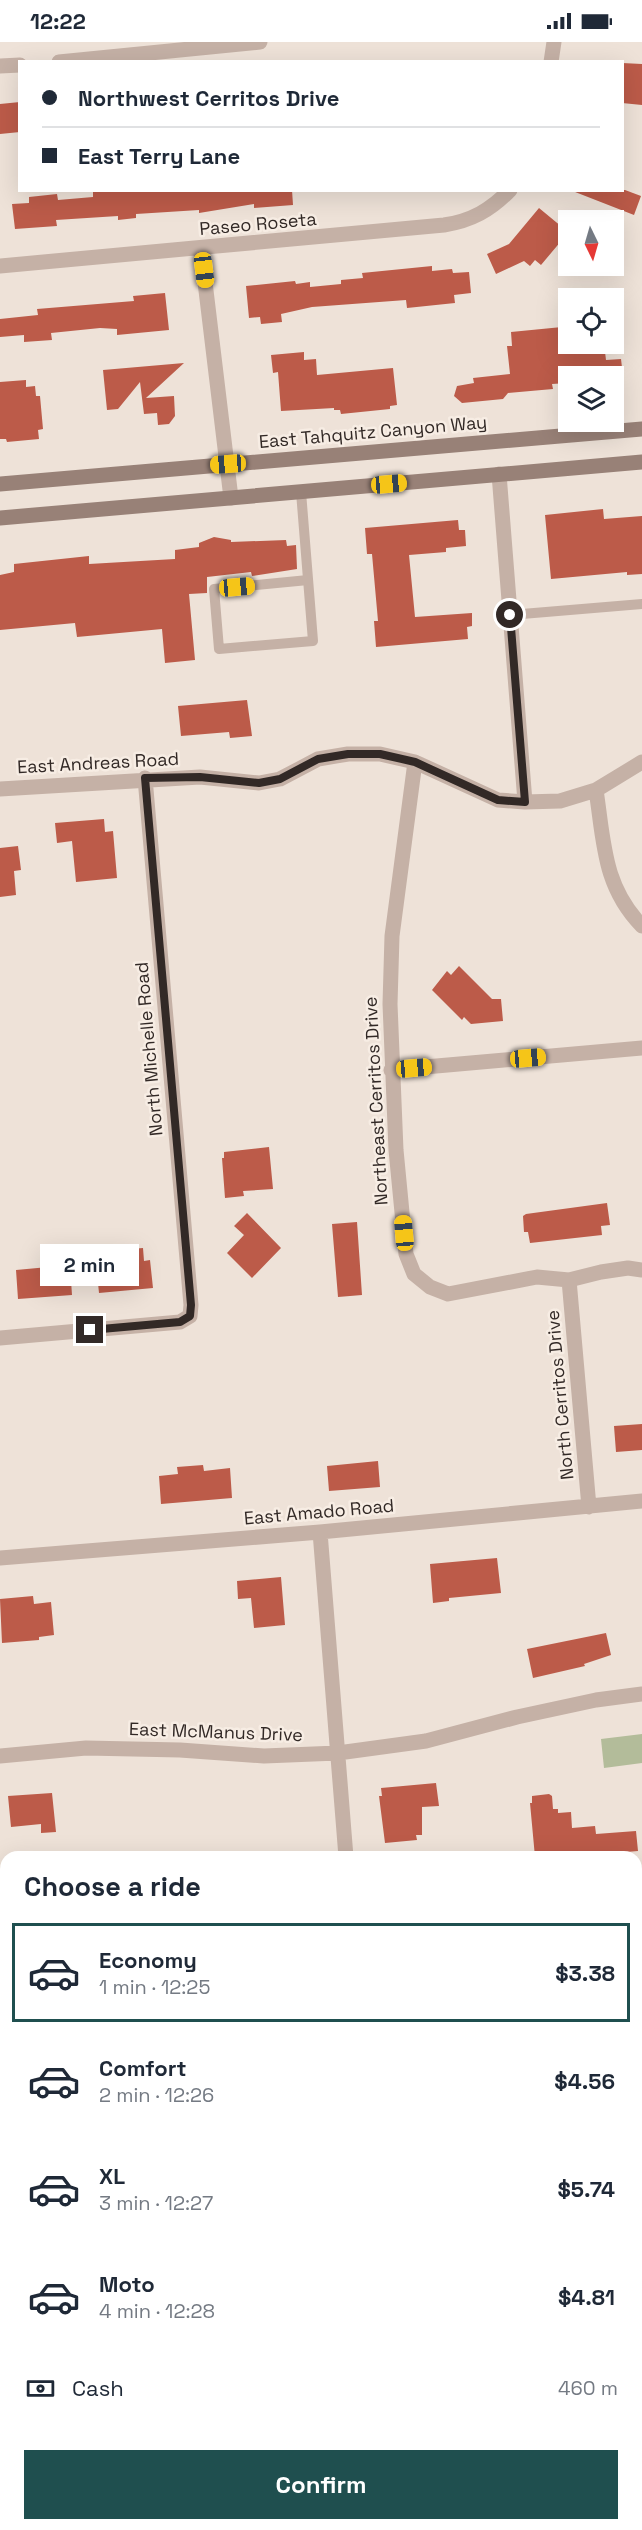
<!DOCTYPE html>
<html lang="en">
<head>
<meta charset="utf-8">
<style>
	:root { --surface:#fff; --page:#f6f6f7; --text:#1f2937; --muted:#747a83; --line:#e0e1e3; --accent:#1f4f4f }
	body { margin:0; font-family:"Space Grotesk",sans-serif; background:var(--page); color:var(--text); height:100vh; display:flex; flex-direction:column; font-size:22px; white-space:nowrap }
	* { box-sizing:border-box; margin:0 }
	p { font-size:20px; color:var(--muted) }
	.icon { flex:none; width:33px; height:33px; fill:none; stroke:currentColor; stroke-width:2; stroke-linecap:round; stroke-linejoin:round }
	.map { position:relative; flex:1; overflow:hidden }
	.side { position:absolute; left:0px; top:1809px; width:642px; height:680px; display:flex; flex-direction:column; background:var(--surface); border-radius:18px 18px 0 0; box-shadow:0 6px 24px #0002 }
	.side>* { flex:none }
	.hud { position:absolute; left:18px; top:18px; width:606px; height:132px; border-radius:0px; box-shadow:0 6px 24px #0002; display:grid; align-content:center; height:132px; padding:0 24px; background:var(--surface) }
	.needle { width:39px; rotate:175deg }
	.fabs { position:absolute; left:558px; top:168px; display:grid; gap:12px }
	.fabs a { display:grid; place-items:center; width:66px; height:66px; border-radius:0px; background:var(--surface); box-shadow:0 6px 24px #0002; font-size:30px }
	.end { position:absolute; width:27px; height:27px; margin:-14px; border:8px solid #322926; background:#fff; box-shadow:0 0 0 3px #fff }
	.from { border-radius:50% }
	.bubble { position:absolute; height:42px; border-radius:0px; background:var(--surface); box-shadow:0 6px 24px #0002; font-size:20px; font-weight:600; line-height:42px; text-align:center }
	.car { position:absolute; width:18px; height:36px; margin:-18px -9px; border-radius:8px; box-shadow:0 0 4px 2px #0007; background:linear-gradient(#f5c518 24%,#345 0 40%,#f5c518 0 76%,#345 0 86%,#f5c518 0) }
	.hud b { display:flex; align-items:center; gap:21px; height:57px; font-size:22px }
	.hud b+b { border-top:2px solid var(--line) }
	.hud i { width:15px; height:15px; background:var(--text) }
	ul { padding:0; list-style:none }
	li { display:flex; align-items:center; gap:18px; height:99px; margin:0 12px 9px; padding:0 12px; border:3px solid transparent; border-radius:0px }
	li div { flex:1 }
	li b { display:block; font-size:22px }
	li em { font-style:normal; font-weight:600 }
	li.on { border-color:var(--accent) }
	li>.icon { width:54px; height:54px; stroke-width:1.5 }
	h2 { padding:0 24px; font-size:27px; line-height:72px }
	.pay { display:flex; align-items:center; gap:15px; height:66px; padding:0 24px; font-size:22px }
	.pay p { margin-inline-start:auto }
	.primary-button { display:flex; gap:12px; margin-top:auto; padding:12px 24px }
	.primary-button a { flex:1; height:69px; border-radius:0px; background:var(--accent); color:#fff; font-size:24px; font-weight:600; line-height:69px; text-align:center }
	.status { display:flex; justify-content:space-between; align-items:center; height:42px; padding:0 30px; background:var(--surface); direction:ltr }
	.status svg { height:16px; fill:currentColor }
	.map>svg:first-child { display:block }
	.green { fill:#b3bc9a }
	.building { fill:#bc5b49 }
	.lines { fill:none; stroke-linecap:round; stroke-linejoin:round }
	.lane { stroke:#c5b1a6; stroke-width:10 }
	.street { stroke:#c5b1a6; stroke-width:15 }
	.secondary { stroke:#988177; stroke-width:15 }
	.route { stroke:#322926; stroke-width:8 }
	.labels { text-anchor:middle; stroke-width:5; stroke-linejoin:round; paint-order:stroke }
	.street-label { font-size:18px; fill:#322926; stroke:#f7ede4 }
</style>
</head>
<body>
<div class="status"><b>12:22</b><svg viewBox="0 0 49 12"><path d="M0 12V9h3v3zM5 12V6h3v6zM10 12V3h3v9zM15 12V0h3v12zM26 1h20v11H26zM47 4h2v5h-2z"/></svg></div>
<div class="map">
<svg width="642" height="2488" viewBox="0 0 642 2488">
	<rect width="100%" height="100%" fill="#eee2d8"/>
	<path class="green" d="M642,1692V1721L604,1726L601,1697Z"/>
	<path class="building" d="M622,21L642,22V63L622,61Z
		M20,60V90L0,92V62Z
		M93,148H292L293,163L254,166V162L199,171V168L136,172V176L118,178V174L56,178L57,184L15,187L12,162L29,161V155L57,152L58,158L93,155Z
		M570,148H625L641,154L634,173Z
		M539,166L562,185L561,187L567,192L541,223L535,218L530,224L524,219L496,232L487,212L509,202Z
		M432,224V229L452,227L453,231L469,230L471,251L454,253L455,261L407,266L406,258L312,265L281,272L282,280L261,282L260,275L249,276L246,244L295,239L296,242L310,240V245L341,242V238L363,236L362,231Z
		M165,251L169,288L117,293V287L100,286L51,291L52,298L24,300V293L0,295V277L38,273L37,267L134,259L133,254Z
		M562,285L563,302H604L606,318L621,317L623,334H568V341L552,342L553,347L508,351L503,357L462,361L454,354L457,344L474,341L473,336L510,332L507,304H512L511,290Z
		M304,310V318L316,317L317,333L393,326L397,363L390,364V367L341,372L340,368H334V366L281,369L278,330L273,331L271,313Z
		M184,321L146,356L174,354L175,374L169,382L158,383L157,371L144,372L140,340L118,367L107,368L103,328Z
		M26,338V345L35,344L36,354H40L43,387L38,388L39,397L7,400L6,397H0V340Z
		M603,467L604,477L642,474V532L627,533V530L551,537L545,473Z
		M458,478L459,488H465L466,504L446,506V510L409,513L415,575L472,571V584L467,585L468,597L376,605L374,579H378L372,512H367L365,486Z
		M214,495L231,498V500L286,498L287,504L296,503L297,527L252,534L251,530L207,535V551L189,552L195,618L165,621L162,587L77,595L75,581L0,588V533L14,530V522L89,514V522L175,517V508L199,505V501Z
		M247,658L252,694L230,696L229,690L181,694L178,664Z
		M104,777L105,790L113,789L117,836L76,840L72,799L57,801L55,781Z
		M18,804L21,828L14,829L16,853L0,855V806Z
		M459,924L492,957H501L503,979L471,982L464,975L462,978L432,948L447,929L451,933Z
		M269,1105L273,1147L243,1149L244,1154L225,1156L222,1116H224V1110Z
		M607,1161L610,1183L601,1184L602,1193L530,1201L528,1190H524L523,1174L526,1172Z
		M247,1171L281,1206L252,1236L227,1211L244,1193L234,1184Z
		M357,1180L362,1253L338,1255L332,1182Z
		M143,1206L144,1219L150,1218L153,1246L99,1251L96,1221L119,1219L117,1208Z
		M70,1223L72,1253L18,1257L16,1228Z
		M642,1382V1408L616,1410L614,1384Z
		M378,1419L380,1445L329,1449L327,1424Z
		M203,1423L204,1429L230,1426L232,1456L161,1462L159,1434L178,1432L177,1425Z
		M497,1516L501,1551L449,1556V1559L433,1561L430,1522Z
		M281,1535L285,1583L254,1586L251,1556L238,1557L237,1539Z
		M33,1554L34,1562L51,1560L54,1593L39,1595V1598L2,1601L0,1557Z
		M606,1591L611,1613L584,1622L585,1624L533,1636L527,1607Z
		M436,1741L439,1764L422,1765V1793H416L417,1798L385,1801L379,1754H382L381,1746Z
		M52,1751L56,1790L41,1791V1782L11,1785L8,1754Z
		M549,1752L552,1754L553,1767H558V1771L571,1770L572,1786L595,1784L596,1792L636,1789L638,1809L626,1810V1815H535L530,1761H532V1754Z"/>
	<g class="lines">
		<path class="lane" d="M301,450L313,599L219,607L214,547L308,538
			M510,573L642,562"/>
		<path class="street" d="M59,20L260,0
			M551,20L554,0
			M0,24L20,23
			M201,207L231,456
			M0,224L444,183C471,179 491,168 510,148
			M499,432L525,760
			M415,720L392,894L390,962L396,1108L406,1212L414,1232L430,1245L448,1252L537,1235L569,1238L601,1230L628,1226L642,1228
			M0,747L200,735L259,741L280,737L318,717L348,712H380L415,720L498,758L525,760L560,759L596,748L642,720
			M596,748C604,800 603,844 642,884
			M391,1028L642,1006
			M569,1238L589,1465
			M0,1296L180,1280L190,1274L191,1263L145,736
			M320,1490L346,1815
			M0,1516L320,1490L642,1459
			M0,1714L86,1706L180,1708L264,1714L338,1711L426,1699L517,1675L596,1658L642,1652
			M636,1857L642,1856
			M0,1917L6,1916
			M636,2126L642,2125
			M0,2172L6,2171
			M636,2316L642,2317
			M0,2376H6
			M408,2482V2488"/>
		<path class="secondary" d="M0,442L642,387
			M0,476L642,420"/>
	</g>
	<g class="lines">
		<path class="route" d="M90,1288L180,1280L190,1274L191,1263L145,736L200,735L259,741L280,737L318,717L348,712H380L415,720L498,758L525,760L510,573"/>
	</g>
	<g class="labels">
		<g class="street-label">
			<text transform="translate(258 182) rotate(-5)" y="6">Paseo Roseta</text>
			<text transform="translate(373 390) rotate(-5)" y="6">East Tahquitz Canyon Way</text>
			<text transform="translate(98 721) rotate(-3)" y="6">East Andreas Road</text>
			<text transform="translate(149 1007) rotate(-95)" y="6">North Michelle Road</text>
			<text transform="translate(376 1059) rotate(-93)" y="6">Northeast Cerritos Drive</text>
			<text transform="translate(560 1353) rotate(-95)" y="6">North Cerritos Drive</text>
			<text transform="translate(319 1470) rotate(-5)" y="6">East Amado Road</text>
			<text transform="translate(216 1690) rotate(2)" y="6">East McManus Drive</text>
		</g>
	</g>
</svg>
<div class="fabs">
<a><svg class="needle" viewBox="-14 -14 28 28"><path d="M0-13l5 13h-10z" fill="#e53935"/><path d="M0 13l5-13h-10z" fill="#747a83"/></svg></a>
<a><svg class="icon" aria-label="locate" viewBox="0 0 24 24"><circle cx="12" cy="12" r="6"/><path d="M12 2v4M12 18v4M2 12h4M18 12h4"/></svg></a>
<a><svg class="icon" aria-label="layers" viewBox="0 0 24 24"><path d="M12 4l9 5-9 5-9-5zM3 14l9 5 9-5"/></svg></a>
</div>
<i class="end from" style="left:510px;top:573px"></i>
<i class="end" style="left:90px;top:1288px"></i>
<div class="bubble" style="left:40px;top:1202px;width:99px">2 min</div>
<i class="car" style="left:204px;top:228px;rotate:173deg"></i>
<i class="car" style="left:228px;top:422px;rotate:266deg"></i>
<i class="car" style="left:389px;top:442px;rotate:85deg"></i>
<i class="car" style="left:237px;top:545px;rotate:85deg"></i>
<i class="car" style="left:528px;top:1016px;rotate:85deg"></i>
<i class="car" style="left:414px;top:1026px;rotate:85deg"></i>
<i class="car" style="left:404px;top:1191px;rotate:355deg"></i>
<div class="hud">
<b><i class="from"></i>Northwest Cerritos Drive</b>
<b><i></i>East Terry Lane</b>
</div>
<section class="side">
<h2>Choose a ride</h2>
<ul>
<li class="on"><svg class="icon" aria-label="car" viewBox="0 0 24 24"><path d="M5 17H2v-5l4-1 3-4h7l3 4 3 1v5h-3M9 17h6M6 11h13"/><circle cx="7" cy="17" r="2"/><circle cx="17" cy="17" r="2"/></svg><div><b>Economy</b><p>1 min · 12:25</p></div><em>$3.38</em></li>
<li><svg class="icon" aria-label="car" viewBox="0 0 24 24"><path d="M5 17H2v-5l4-1 3-4h7l3 4 3 1v5h-3M9 17h6M6 11h13"/><circle cx="7" cy="17" r="2"/><circle cx="17" cy="17" r="2"/></svg><div><b>Comfort</b><p>2 min · 12:26</p></div><em>$4.56</em></li>
<li><svg class="icon" aria-label="car" viewBox="0 0 24 24"><path d="M5 17H2v-5l4-1 3-4h7l3 4 3 1v5h-3M9 17h6M6 11h13"/><circle cx="7" cy="17" r="2"/><circle cx="17" cy="17" r="2"/></svg><div><b>XL</b><p>3 min · 12:27</p></div><em>$5.74</em></li>
<li><svg class="icon" aria-label="car" viewBox="0 0 24 24"><path d="M5 17H2v-5l4-1 3-4h7l3 4 3 1v5h-3M9 17h6M6 11h13"/><circle cx="7" cy="17" r="2"/><circle cx="17" cy="17" r="2"/></svg><div><b>Moto</b><p>4 min · 12:28</p></div><em>$4.81</em></li>
</ul>
<div class="pay"><svg class="icon" aria-label="cash" viewBox="0 0 24 24"><path d="M3 7h18v10H3z"/><circle cx="12" cy="12" r="2"/></svg>Cash<p>460 m</p></div>
<div class="primary-button"><a>Confirm</a></div>
</section>
</div>
</body>
</html>
